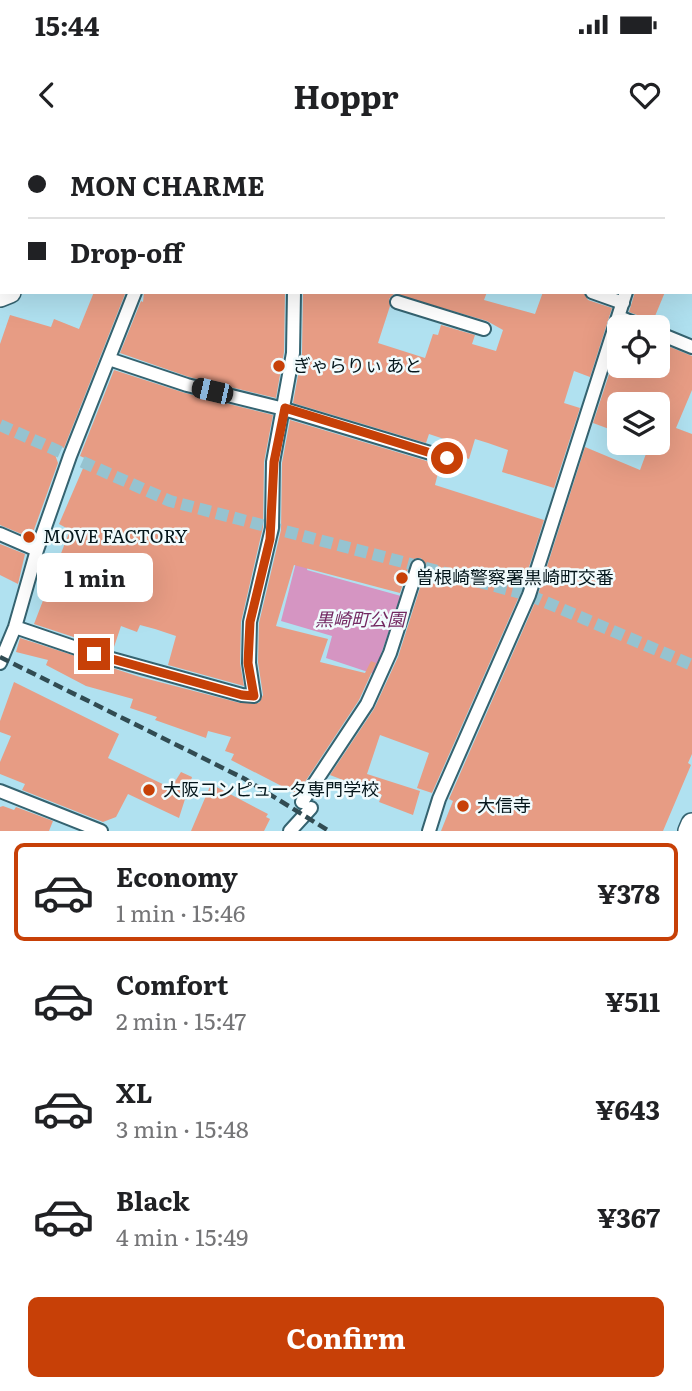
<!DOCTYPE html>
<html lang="en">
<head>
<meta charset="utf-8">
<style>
	:root { --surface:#fff; --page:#f6f6f6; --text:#202124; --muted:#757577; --line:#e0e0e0; --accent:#c74007 }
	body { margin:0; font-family:Literata,"Noto Sans JP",serif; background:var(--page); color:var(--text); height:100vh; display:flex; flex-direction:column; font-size:26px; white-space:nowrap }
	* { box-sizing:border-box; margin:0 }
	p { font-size:23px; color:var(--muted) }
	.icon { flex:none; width:38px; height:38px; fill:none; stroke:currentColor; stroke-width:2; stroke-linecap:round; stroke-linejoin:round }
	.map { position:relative; height:691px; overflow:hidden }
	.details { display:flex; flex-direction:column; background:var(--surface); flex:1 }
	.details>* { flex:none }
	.guide { position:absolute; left:0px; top:0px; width:693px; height:154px; box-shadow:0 7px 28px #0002; display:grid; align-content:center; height:154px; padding:0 28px; background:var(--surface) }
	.buttons { position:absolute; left:607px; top:175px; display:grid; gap:14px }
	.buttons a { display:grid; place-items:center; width:63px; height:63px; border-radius:10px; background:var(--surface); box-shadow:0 7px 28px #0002; font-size:35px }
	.end { position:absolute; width:32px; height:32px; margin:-16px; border:9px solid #c74007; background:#fff; box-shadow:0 0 0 4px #fff }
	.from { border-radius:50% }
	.bubble { position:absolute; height:49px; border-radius:10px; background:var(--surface); box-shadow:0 7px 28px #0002; font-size:23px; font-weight:700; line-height:49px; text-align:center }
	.car { position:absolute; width:21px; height:42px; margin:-21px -10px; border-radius:9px; box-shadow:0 0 5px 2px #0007; background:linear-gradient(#222 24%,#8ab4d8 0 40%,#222 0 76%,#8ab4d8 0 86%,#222 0) }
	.guide b { display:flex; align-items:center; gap:24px; height:66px; font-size:26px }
	.guide b+b { border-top:2px solid var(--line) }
	.guide i { width:18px; height:18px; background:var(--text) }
	ul { padding:12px 0 0; list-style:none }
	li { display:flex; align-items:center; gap:21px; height:98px; margin:0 14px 10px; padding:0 14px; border:4px solid transparent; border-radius:10px }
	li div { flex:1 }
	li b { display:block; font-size:26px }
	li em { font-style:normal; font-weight:700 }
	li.current { border-color:var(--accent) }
	li>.icon { width:63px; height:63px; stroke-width:1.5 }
	.action { display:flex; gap:14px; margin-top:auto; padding:14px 28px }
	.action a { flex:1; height:80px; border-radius:10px; background:var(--accent); color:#fff; font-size:28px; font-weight:700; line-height:80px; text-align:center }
	.status { display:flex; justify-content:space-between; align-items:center; height:49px; padding:0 35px; background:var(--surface); direction:ltr }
	.status svg { height:19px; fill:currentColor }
	header { display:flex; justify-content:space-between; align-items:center; height:91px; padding:0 28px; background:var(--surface); font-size:32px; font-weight:700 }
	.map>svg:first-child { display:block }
	.green { fill:#d595c2 }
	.building { fill:#e79c84; fill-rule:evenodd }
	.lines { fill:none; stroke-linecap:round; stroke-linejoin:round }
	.street-tunnel { stroke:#96c3d0; stroke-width:12; stroke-dasharray:12 6; stroke-linecap:butt }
	.street-casing { stroke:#356370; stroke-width:16 }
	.primary-casing { stroke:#356370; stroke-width:24 }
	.street { stroke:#fff; stroke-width:12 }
	.primary { stroke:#fff; stroke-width:21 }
	.rail { stroke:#314b52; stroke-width:4.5; stroke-dasharray:10 5; stroke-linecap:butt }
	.route { stroke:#c74007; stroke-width:9 }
	.poi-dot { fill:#c74007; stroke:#f1fbfd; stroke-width:2.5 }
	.labels { text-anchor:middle; stroke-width:5; stroke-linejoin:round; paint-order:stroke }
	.poi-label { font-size:18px; fill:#04161b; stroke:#f1fbfd; text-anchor:start }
	.park-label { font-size:18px; font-style:italic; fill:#732861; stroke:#f1fbfd }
</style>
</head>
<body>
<div class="status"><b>15:44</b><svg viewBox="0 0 49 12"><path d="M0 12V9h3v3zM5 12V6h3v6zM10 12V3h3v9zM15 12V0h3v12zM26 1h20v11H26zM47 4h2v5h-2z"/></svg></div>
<header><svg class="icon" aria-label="back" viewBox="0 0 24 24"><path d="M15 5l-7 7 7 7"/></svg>Hoppr<svg class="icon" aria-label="heart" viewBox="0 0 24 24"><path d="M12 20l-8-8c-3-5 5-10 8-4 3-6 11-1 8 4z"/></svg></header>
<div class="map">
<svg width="692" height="691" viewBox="0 0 692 691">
	<rect width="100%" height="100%" fill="#b0e1f0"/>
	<path class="green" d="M301,403L313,406L307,430L401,456L374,534L326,518L332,496L281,481Z"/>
	<path class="building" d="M94,152L125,154L64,308L51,303L58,323L31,398L0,385V204L10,175L51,187L54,179L79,189Z
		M144,152H285L284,212L276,258L189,237L120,213L141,161L143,162Z
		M303,152H487L484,160L535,174L543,152H583L588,160L612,168L590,237L574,231L564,263L580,268L554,348L502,332L508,310L488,303L475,299L469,319L455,314L456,303L429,294L426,303L293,263L302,213ZM394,154L487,181L503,190L496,211L472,204L475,195L441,185L438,195L433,194L425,218L378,203L390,166L389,159Z
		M635,152H665L653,181L629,172Z
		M620,201V226H658V202L692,216V250L676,288L692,294V614L688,623L691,625L663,691H441L453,661L449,659L537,458L585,307L640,330L650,303H658V264H620V293L593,283Z
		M114,230L185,253L273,275L264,322L263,387L241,482L240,523L244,546L168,525L176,496L155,489L140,485L137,492L121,486L113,510L34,484L70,390L59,384L87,319L80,316Z
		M290,280L440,325L435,345L544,380L521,452L432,653L417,648L429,613L380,595L367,634L420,651L413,675L379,662L382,655L330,635L374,569L398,517L426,429L421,418H416L410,423L400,453L294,425L276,486L328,499L320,522L365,533L371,521L376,523L359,560L297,654L231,620L234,614L225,611L231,597L208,591L206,598L155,580L157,577L130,568L133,559L86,546L46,525L48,520L16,512L20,498L140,537L240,563H259L263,555L258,522L259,483L281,390L282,323Z
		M0,404L25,414L18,444L0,435Z
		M14,542L119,594L108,618L171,648L181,632L192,637L179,678L128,654L116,677L103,682L22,650L25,644L0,634V622L11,596L0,592V581Z
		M211,644L268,674L266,677L270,679L264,691H191Z
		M3,666L14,670L16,667L53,681L49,691H0V667Z"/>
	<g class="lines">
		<path class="street-tunnel" d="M0,285L170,361L529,455L692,525"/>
		<defs>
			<path id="street" d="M162,0L168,2
				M72,2V0
				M178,2L179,0
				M676,2V0
				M592,152L623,163
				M397,162L484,189
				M619,177L644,187
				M658,193L692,207
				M109,219L187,245L284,269L447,318
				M0,394L37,410
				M15,487L94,514L242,555L254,556L249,523L250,482L272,388L273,322L293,213L294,152
				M0,523L15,487L37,410L70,316L135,152
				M0,651L101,691
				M302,662L367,564L390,513L418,426
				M290,691L311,668
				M429,691L439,659L529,455L626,152"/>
			<path id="primary" d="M355,2L360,0
				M413,2L418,0
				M0,134H2
				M0,156L10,152
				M689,691L692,684"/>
		</defs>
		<use href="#street" class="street-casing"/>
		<use href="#primary" class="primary-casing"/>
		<use href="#street" class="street"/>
		<use href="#primary" class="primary"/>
		<path class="rail" d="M0,517L245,639L329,691"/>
	</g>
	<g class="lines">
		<path class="route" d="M94,514L242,555L254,556L248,523L250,482L270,399L274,322L285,268L447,318"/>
	</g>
	<g class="poi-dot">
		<circle cx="279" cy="226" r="7"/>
		<circle cx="29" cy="397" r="7"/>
		<circle cx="402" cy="438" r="7"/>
		<circle cx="149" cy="650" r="7"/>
		<circle cx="463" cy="666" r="7"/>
	</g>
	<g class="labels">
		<g class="poi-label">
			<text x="293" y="232">ぎゃらりぃ あと</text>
			<text x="43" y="403">MOVE FACTORY</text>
			<text x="416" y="444">曽根崎警察署黒崎町交番</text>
			<text x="163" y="656">大阪コンピュータ専門学校</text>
			<text x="477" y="672">大信寺</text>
		</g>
		<g class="park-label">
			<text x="360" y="486">黒崎町公園</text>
		</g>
	</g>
</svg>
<div class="buttons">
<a><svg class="icon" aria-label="locate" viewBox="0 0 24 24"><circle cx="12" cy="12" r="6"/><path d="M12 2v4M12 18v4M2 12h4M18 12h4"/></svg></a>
<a><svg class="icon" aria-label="layers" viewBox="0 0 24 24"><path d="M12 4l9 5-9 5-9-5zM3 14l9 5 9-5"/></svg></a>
</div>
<i class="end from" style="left:447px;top:318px"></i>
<i class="end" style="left:94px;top:514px"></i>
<div class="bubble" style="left:37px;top:413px;width:116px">1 min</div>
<i class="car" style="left:212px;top:251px;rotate:283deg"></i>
<div class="guide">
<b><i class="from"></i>MON CHARME</b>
<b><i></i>Drop-off</b>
</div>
</div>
<section class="details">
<ul>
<li class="current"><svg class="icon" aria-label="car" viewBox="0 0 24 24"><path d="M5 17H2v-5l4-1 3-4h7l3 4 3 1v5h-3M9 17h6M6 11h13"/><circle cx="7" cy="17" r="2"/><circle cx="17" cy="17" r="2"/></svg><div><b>Economy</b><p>1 min · 15:46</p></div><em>¥378</em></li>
<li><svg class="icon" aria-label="car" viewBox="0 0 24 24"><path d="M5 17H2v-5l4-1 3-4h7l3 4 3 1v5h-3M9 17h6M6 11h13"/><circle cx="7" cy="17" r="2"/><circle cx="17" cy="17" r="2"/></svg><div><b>Comfort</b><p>2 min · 15:47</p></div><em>¥511</em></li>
<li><svg class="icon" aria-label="car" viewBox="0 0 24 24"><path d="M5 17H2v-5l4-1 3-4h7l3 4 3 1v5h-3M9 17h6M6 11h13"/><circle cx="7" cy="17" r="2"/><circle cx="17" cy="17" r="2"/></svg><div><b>XL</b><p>3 min · 15:48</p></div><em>¥643</em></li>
<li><svg class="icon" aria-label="car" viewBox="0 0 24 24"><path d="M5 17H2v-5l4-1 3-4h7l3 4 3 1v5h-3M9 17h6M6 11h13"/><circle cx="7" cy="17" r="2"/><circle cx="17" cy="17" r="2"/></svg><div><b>Black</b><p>4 min · 15:49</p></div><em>¥367</em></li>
</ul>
<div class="action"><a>Confirm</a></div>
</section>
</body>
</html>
